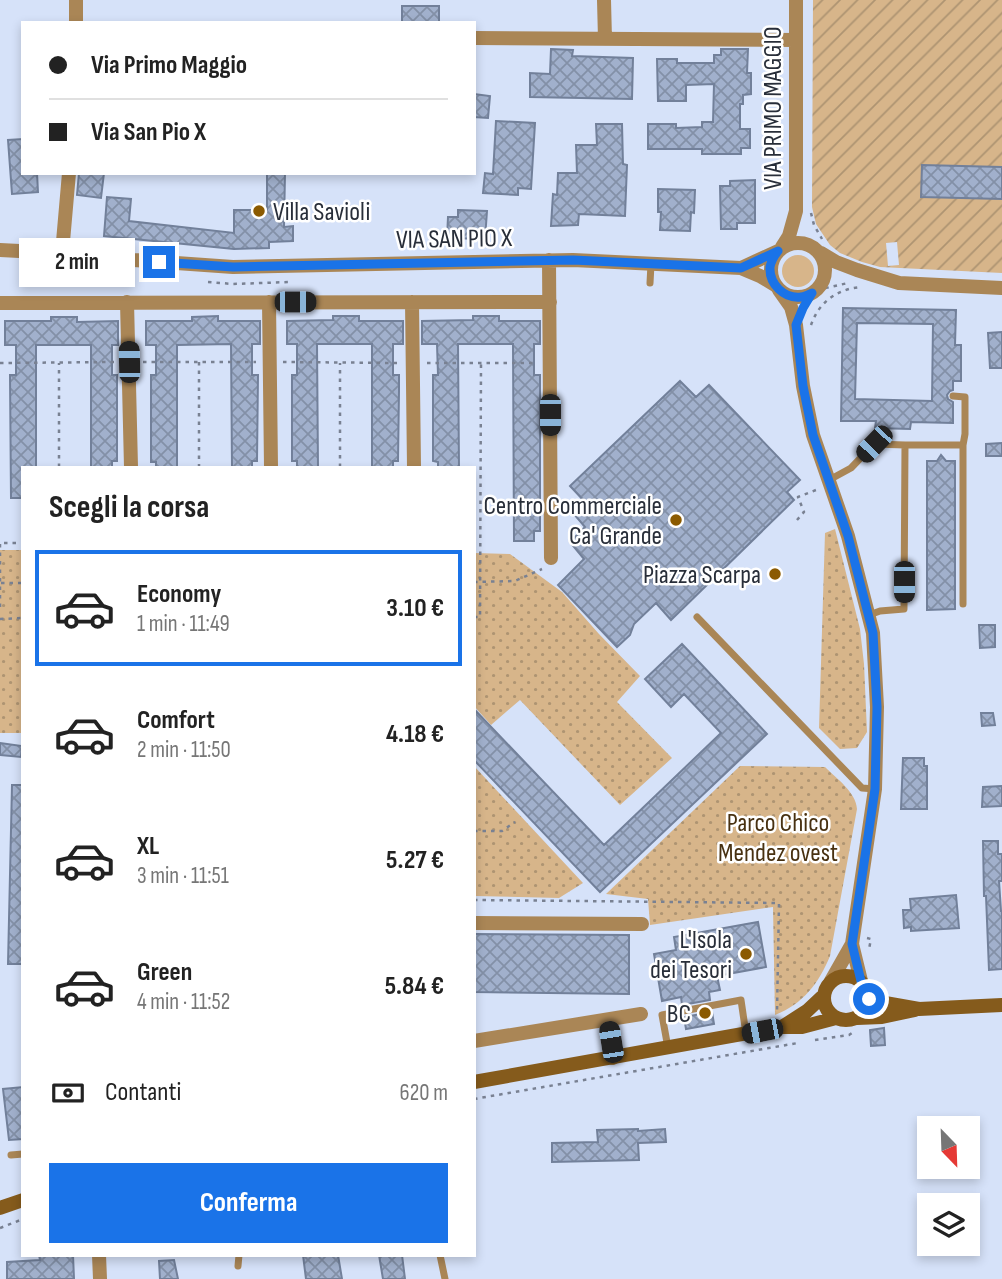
<!DOCTYPE html>
<html lang="it">
<head>
<meta charset="utf-8">
<style>
	:root { --surface:#fff; --page:#f2f2f2; --text:#222; --muted:#767676; --line:#e0e0e0; --accent:#1a73e8 }
	body { margin:0; font-family:"Sofia Sans Condensed",sans-serif; background:var(--page); color:var(--text); height:100vh; display:flex; flex-direction:column; font-size:26px; white-space:nowrap }
	* { box-sizing:border-box; margin:0 }
	p { font-size:23px; color:var(--muted) }
	.icon { flex:none; width:38px; height:38px; fill:none; stroke:currentColor; stroke-width:2; stroke-linecap:round; stroke-linejoin:round }
	.map { position:relative; flex:1; overflow:hidden }
	.sheet { position:absolute; left:21px; top:466px; width:455px; height:791px; display:flex; flex-direction:column; background:var(--surface); border-radius:0px; box-shadow:0 4px 10px #0003 }
	.sheet>* { flex:none }
	.top-card { position:absolute; left:21px; top:21px; width:455px; height:154px; border-radius:0px; box-shadow:0 4px 10px #0003; display:grid; align-content:center; height:154px; padding:0 28px; background:var(--surface) }
	.needle { width:46px; rotate:157deg }
	.tools { position:absolute; left:917px; top:1116px; display:grid; gap:14px }
	.tools a { display:grid; place-items:center; width:63px; height:63px; border-radius:0px; background:var(--surface); box-shadow:0 4px 10px #0003; font-size:35px }
	.end { position:absolute; width:32px; height:32px; margin:-16px; border:9px solid #1a73e8; background:#fff; box-shadow:0 0 0 4px #fff }
	.from { border-radius:50% }
	.bubble { position:absolute; height:49px; border-radius:0px; background:var(--surface); box-shadow:0 4px 10px #0003; font-size:23px; font-weight:700; line-height:49px; text-align:center }
	.car { position:absolute; width:21px; height:42px; margin:-21px -10px; border-radius:9px; box-shadow:0 0 5px 2px #0007; background:linear-gradient(#222 24%,#8ab4d8 0 40%,#222 0 76%,#8ab4d8 0 86%,#222 0) }
	.top-card b { display:flex; align-items:center; gap:24px; height:66px; font-size:26px }
	.top-card b+b { border-top:2px solid var(--line) }
	.top-card i { width:18px; height:18px; background:var(--text) }
	ul { padding:0; list-style:none }
	li { display:flex; align-items:center; gap:21px; height:116px; margin:0 14px 10px; padding:0 14px; border:4px solid transparent; border-radius:0px }
	li div { flex:1 }
	li b { display:block; font-size:26px }
	li em { font-style:normal; font-weight:700 }
	li.current { border-color:var(--accent) }
	li>.icon { width:63px; height:63px; stroke-width:1.5 }
	h2 { padding:0 28px; font-size:32px; line-height:84px }
	.pay { display:flex; align-items:center; gap:18px; height:77px; padding:0 28px; font-size:26px }
	.pay p { margin-inline-start:auto }
	.cta { display:flex; gap:14px; margin-top:auto; padding:14px 28px }
	.cta a { flex:1; height:80px; border-radius:0px; background:var(--accent); color:#fff; font-size:28px; font-weight:700; line-height:80px; text-align:center }
	.map>svg:first-child { display:block }
	.grass { fill:#d7b58a }
	.park { fill:url(#park-dots) }
	.garden { fill:url(#garden-furrows); fill-rule:evenodd }
	.building { fill:url(#building-cross-hatch); stroke:#72809a; stroke-width:2; fill-rule:evenodd }
	.lines { fill:none; stroke-linecap:round; stroke-linejoin:round }
	.path { stroke:#798192; stroke-width:2.5; stroke-dasharray:3.5 5; stroke-linecap:butt }
	.lane { stroke:#aa8656; stroke-width:7 }
	.street { stroke:#aa8656; stroke-width:14 }
	.secondary { stroke:#855b1c; stroke-width:14 }
	.route { stroke:#1a73e8; stroke-width:9 }
	.poi-dot { fill:#8b5a01; stroke:#fff; stroke-width:2.5 }
	.labels { text-anchor:middle; stroke-width:5; stroke-linejoin:round; paint-order:stroke }
	.street-label { font-size:26px; fill:#282e39; stroke:#fff }
	.poi-label { font-size:26px; fill:#282e39; stroke:#fff; text-anchor:end }
	.park-label { font-size:26px; fill:#483111; stroke:#fff }
</style>
</head>
<body>
<div class="map">
<svg width="1002" height="1279" viewBox="0 0 1002 1279">
	<defs>
		<pattern id="park-dots" width="8" height="8" patternUnits="userSpaceOnUse" patternTransform="scale(1.75)"><rect width="8" height="8" fill="#d7b58a"/><path d="M2 2h.1M6 6h.1" fill="none" stroke="#ae9472" stroke-width="1.8" stroke-linecap="round"/></pattern>
		<pattern id="garden-furrows" width="10" height="10" patternUnits="userSpaceOnUse" patternTransform="scale(1.75)"><rect width="10" height="10" fill="#d7b58a"/><path d="M-1 1l2-2M0 10L10 0M9 11l2-2" fill="none" stroke="#ae9472"/></pattern>
		<pattern id="building-cross-hatch" width="8" height="8" patternUnits="userSpaceOnUse" patternTransform="scale(1.75)"><rect width="8" height="8" fill="#a1b0cc"/><path d="M0 0l8 8M0 8l8-8" fill="none" stroke="#8390a7"/></pattern>
	</defs>
	<rect width="100%" height="100%" fill="#d6e2f9"/>
	<path class="grass" d="M782 271a16 16 0 1 1 32 0a16 16 0 1 1-32 0Z"/>
	<path class="park" d="M835,529L860,629L864,664L867,732L857,748L840,749L819,728L825,533Z
		M0,550H23V733H0Z
		M474,553L510,554L562,592L599,634L640,676L617,702L672,758L620,805L520,700L491,725L474,706Z
		M474,766L583,883L559,898L474,896Z
		M740,766L825,767C837,779 856,792 857,809L830,956C819,983 803,1004 775,1015L773,907L650,925L648,899L606,894Z"/>
	<path class="garden" d="M813,0H1002V167L923,165L921,197L1002,199V273L880,267L862,262L840,253L830,245L816,224L812,207ZM897,242L899,265L888,266L886,243Z"/>
	<path class="building" d="M402,6H439V23H402Z
		M551,49L573,50L572,56L633,58L632,99L530,97V73L550,74Z
		M721,49H748L747,73H751V94L743,95V104H740V129H750V148H741V154H702V149H648V124H676V128L702,127V122H713L714,84L686,85V101H658L657,59H677V63H714V55H721Z
		M474,94L490,96L488,118L474,117Z
		M496,121L535,123L531,189L518,188V195L483,193L485,173L493,174Z
		M596,124H622L623,164L627,165L625,216L579,214L578,225L551,226L553,194L557,195L558,173H577L576,145H597Z
		M23,139V173H37L38,192L12,194L8,140Z
		M922,165L1002,167V199L921,197Z
		M79,173H104L101,198L77,195Z
		M267,173H285L284,227L293,226V241L269,242V248L234,249L104,236L107,197L131,199L129,221L234,233V210H267Z
		M755,180V223H737V229H721L720,186H730V181Z
		M658,189L695,190L694,213L691,212L690,231L660,230L661,212H658Z
		M458,210L487,211L485,239L447,238L448,217H458Z
		M843,308L956,310L955,345H961V381H953V390L950,391L947,395L948,399L953,402V423L911,422L910,429L875,428L876,421H841ZM857,323L933,324L932,401L855,399Z
		M218,316V321H260V344H252V375H258L257,461H252V467H232L231,344L177,345V467H156V462H151V375H156V345H146V321H192V317Z
		M333,316H359V321H403V344H393V375H399V391L398,461H393V467H372V344H317L318,467H297V461H292V375H297V344H287V321L333,320Z
		M473,316H499V321H540V344H534V375H540V531H534V541H514L513,344H458L459,467H438V462L433,461V375H438L437,344H422V321L473,320Z
		M51,317H77V322L118,321V345H112V375H117V461H112V467H91V345H36V467H23V498H11L10,375H16V345H5V321H51Z
		M1002,332V368H990L988,333Z
		M680,381L696,397L709,385L800,480L787,492L794,500L671,620L656,603L634,624L630,635L617,647L558,585L584,559L570,542L585,527L574,514L586,503L570,486Z
		M1002,443V456H986V444Z
		M941,455L946,461H955V609L927,610V461H937Z
		M979,625H995V647L980,648Z
		M682,644L767,734L600,892L474,760V709L604,845L721,733L684,694L671,707L645,679Z
		M981,713H993L995,725L982,726Z
		M0,743L22,746L21,757L0,755Z
		M903,758H924V766H927V809H901Z
		M12,785H23V964H8Z
		M1002,786V806L982,807L983,787Z
		M983,841H998V854H1002V881H999L1001,911H1002V969L989,970L986,896H984Z
		M956,895L959,928L911,931V927L904,928L903,910H911L910,899Z
		M758,922L766,967L717,976L720,990L709,992L710,1000L682,1005L681,997L662,1001L654,954L676,950L674,937Z
		M474,934L629,935V994L474,992Z
		M712,1012L714,1024L686,1029L684,1017Z
		M884,1028L885,1045L871,1046L870,1030Z
		M23,1087V1139L9,1140L3,1089Z
		M638,1129V1131L665,1129L666,1142L638,1143L639,1160L552,1162V1143L598,1142L597,1130Z
		M39,1255H73L74,1279H7V1262L40,1260Z
		M303,1255H338L342,1279H306Z
		M379,1255H402L405,1279H383Z
		M174,1260L178,1279H160L159,1261Z"/>
	<g class="lines">
		<path class="path" d="M811,213L814,225L822,239
			M208,282L233,284L289,282
			M817,290L848,283
			M811,325C819,302 837,289 861,287
			M143,362H256
			M199,362V467
			M283,362L399,363
			M0,363L116,362
			M427,363H536
			M59,467V363
			M340,467V363
			M797,520L804,512L798,497L816,490
			M474,582L515,581L542,569
			M1,583H23
			M0,607V543H23
			M474,617H480L481,363
			M0,619L23,618
			M474,831H502L515,822
			M474,900L779,903L777,1012
			M867,938L871,939L869,949
			M815,1040L849,1035L852,1033
			M474,1099L798,1043
			M0,1228L23,1219"/>
		<path class="lane" d="M650,283L651,264
			M953,396L965,397V434L963,445V604
			M905,445H963
			M829,480L851,468L874,444L905,445L904,609L880,611L869,615
			M697,617L862,788L875,789
			M668,1048L662,1015L741,1000L746,1034
			M11,1155L23,1154
			M440,1255L445,1279
			M238,1266L239,1255"/>
		<path class="street" d="M604,0L605,39
			M76,23V0
			M474,38L796,40
			M771 270a27 27 0 1 1 54 0a27 27 0 1 1-54 0Z
			M782,247L789,236L796,211V0
			M0,250L77,254L134,260L233,267L573,260L741,268L760,276L775,285
			M62,253L69,173
			M821,253L836,262L857,270L899,283L1002,288
			M549,260L551,558
			M741,268L778,251
			M779,290L791,307L796,325L803,386L813,435L848,536L873,633L877,707L875,789L852,944L831,981
			M127,302L131,467
			M269,302L271,467
			M412,302L414,467
			M0,303L550,302
			M474,923L642,924
			M852,944L861,981
			M607,1020L613,1058
			M474,1041L641,1014
			M99,1255L100,1279"/>
		<path class="secondary" d="M824 998a22 22 0 1 1 44 0a22 22 0 1 1-44 0Z
			M868,992L878,1000L885,1003L919,1009L1002,1005
			M857,1018L882,1017L915,1010
			M782,1027L807,1011L824,995
			M474,1082L782,1027H802L836,1018
			M0,1208L23,1200"/>
	</g>
	<g class="lines">
		<path class="route" d="M159,262L233,267L573,260L741,268L778,251C774,256 771,261 770,267C769,284 784,299 801,297C805,297 808,295 812,293L803,308L796,325L803,386L813,435L848,536L873,633L877,707L875,789L852,944L861,981L868,992L869,999"/>
	</g>
	<g class="poi-dot">
		<circle cx="259" cy="211" r="7"/>
		<circle cx="676" cy="520" r="7"/>
		<circle cx="775" cy="574" r="7"/>
		<circle cx="746" cy="954" r="7"/>
		<circle cx="705" cy="1013" r="7"/>
	</g>
	<g class="labels">
		<g class="street-label">
			<text transform="translate(772 108) rotate(-90)" y="9">VIA PRIMO MAGGIO</text>
			<text transform="translate(454 238) rotate(-1)" y="9">VIA SAN PIO X</text>
		</g>
		<g class="poi-label">
			<text x="273" y="220" text-anchor="start">Villa Savioli</text>
			<text x="662" y="514">Centro Commerciale<tspan x="662" dy="30">Ca' Grande</tspan></text>
			<text x="761" y="583">Piazza Scarpa</text>
			<text x="732" y="948">L'Isola<tspan x="732" dy="30">dei Tesori</tspan></text>
			<text x="691" y="1022">BC</text>
		</g>
		<g class="park-label">
			<text x="778" y="831">Parco Chico<tspan x="778" dy="30">Mendez ovest</tspan></text>
		</g>
	</g>
</svg>
<div class="tools">
<a><svg class="needle" viewBox="-14 -14 28 28"><path d="M0-13l5 13h-10z" fill="#e53935"/><path d="M0 13l5-13h-10z" fill="#767676"/></svg></a>
<a><svg class="icon" aria-label="layers" viewBox="0 0 24 24"><path d="M12 4l9 5-9 5-9-5zM3 14l9 5 9-5"/></svg></a>
</div>
<i class="end from" style="left:869px;top:999px"></i>
<i class="end" style="left:159px;top:262px"></i>
<div class="bubble" style="left:19px;top:238px;width:116px">2 min</div>
<i class="car" style="left:295px;top:302px;rotate:90deg"></i>
<i class="car" style="left:129px;top:362px;rotate:359deg"></i>
<i class="car" style="left:550px;top:415px;rotate:180deg"></i>
<i class="car" style="left:874px;top:444px;rotate:224deg"></i>
<i class="car" style="left:904px;top:582px;rotate:180deg"></i>
<i class="car" style="left:762px;top:1031px;rotate:259deg"></i>
<i class="car" style="left:611px;top:1042px;rotate:351deg"></i>
<div class="top-card">
<b><i class="from"></i>Via Primo Maggio</b>
<b><i></i>Via San Pio X</b>
</div>
<section class="sheet">
<h2>Scegli la corsa</h2>
<ul>
<li class="current"><svg class="icon" aria-label="car" viewBox="0 0 24 24"><path d="M5 17H2v-5l4-1 3-4h7l3 4 3 1v5h-3M9 17h6M6 11h13"/><circle cx="7" cy="17" r="2"/><circle cx="17" cy="17" r="2"/></svg><div><b>Economy</b><p>1 min · 11:49</p></div><em>3.10 €</em></li>
<li><svg class="icon" aria-label="car" viewBox="0 0 24 24"><path d="M5 17H2v-5l4-1 3-4h7l3 4 3 1v5h-3M9 17h6M6 11h13"/><circle cx="7" cy="17" r="2"/><circle cx="17" cy="17" r="2"/></svg><div><b>Comfort</b><p>2 min · 11:50</p></div><em>4.18 €</em></li>
<li><svg class="icon" aria-label="car" viewBox="0 0 24 24"><path d="M5 17H2v-5l4-1 3-4h7l3 4 3 1v5h-3M9 17h6M6 11h13"/><circle cx="7" cy="17" r="2"/><circle cx="17" cy="17" r="2"/></svg><div><b>XL</b><p>3 min · 11:51</p></div><em>5.27 €</em></li>
<li><svg class="icon" aria-label="car" viewBox="0 0 24 24"><path d="M5 17H2v-5l4-1 3-4h7l3 4 3 1v5h-3M9 17h6M6 11h13"/><circle cx="7" cy="17" r="2"/><circle cx="17" cy="17" r="2"/></svg><div><b>Green</b><p>4 min · 11:52</p></div><em>5.84 €</em></li>
</ul>
<div class="pay"><svg class="icon" aria-label="cash" viewBox="0 0 24 24"><path d="M3 7h18v10H3z"/><circle cx="12" cy="12" r="2"/></svg>Contanti<p>620 m</p></div>
<div class="cta"><a>Conferma</a></div>
</section>
</div>
</body>
</html>
